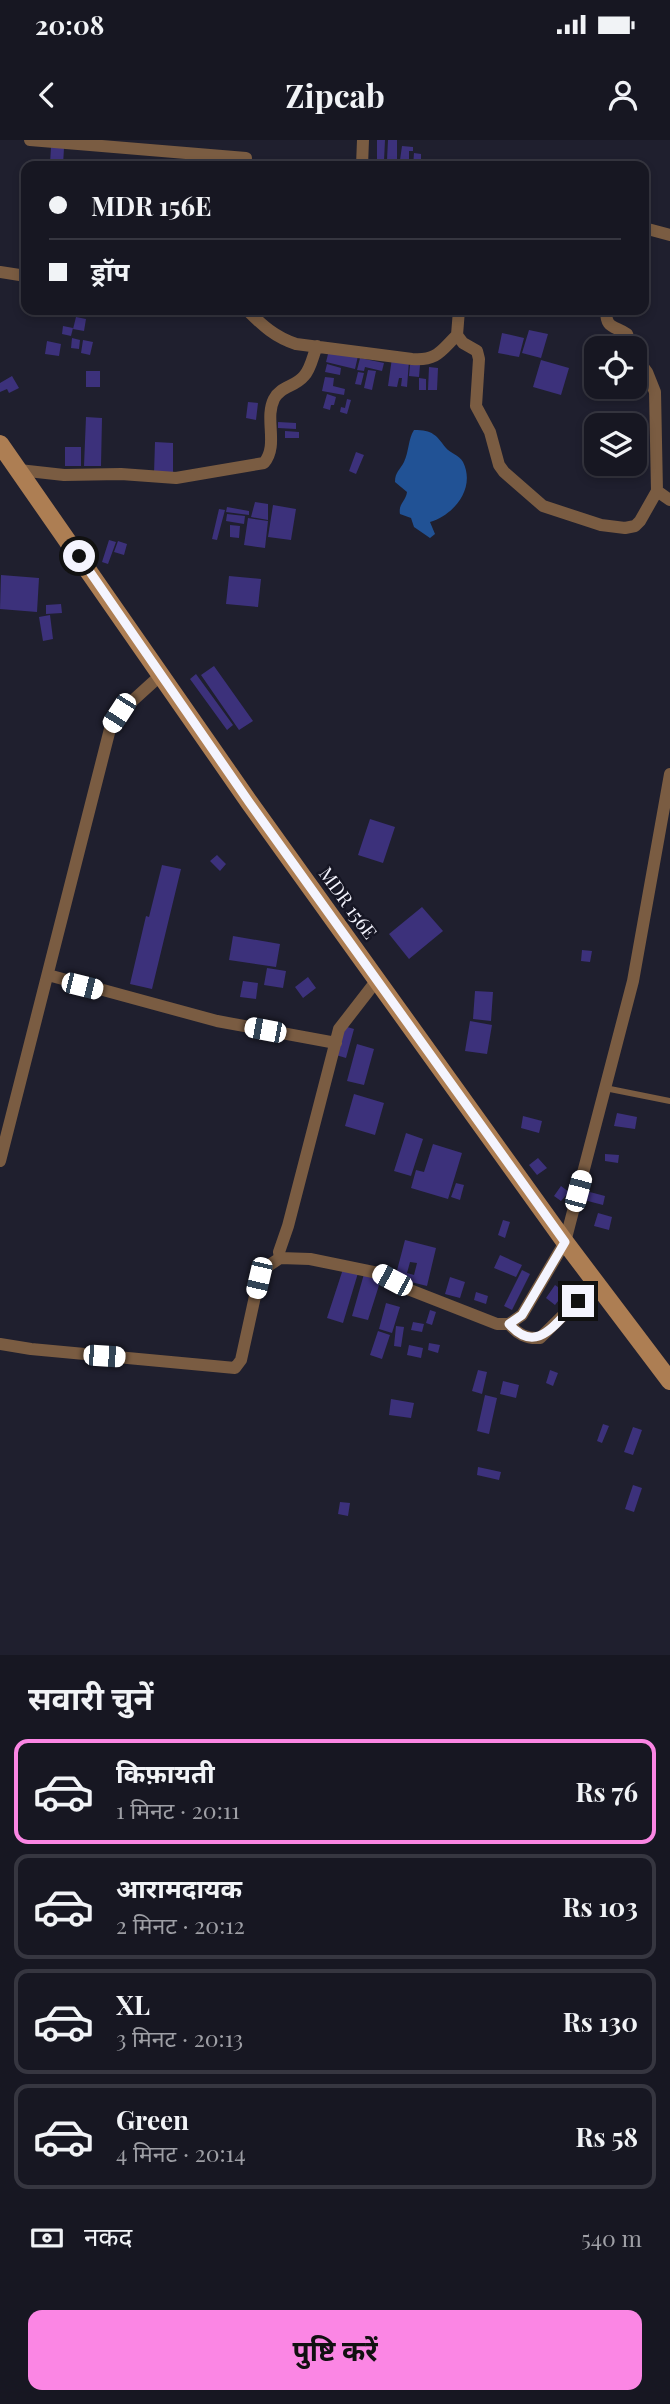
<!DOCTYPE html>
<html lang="hi">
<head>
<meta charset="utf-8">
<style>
	:root { --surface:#171722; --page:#24242f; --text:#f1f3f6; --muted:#9e9fa5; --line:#363640; --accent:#fb86e4 }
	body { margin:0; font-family:"Playfair Display","Noto Sans Devanagari",serif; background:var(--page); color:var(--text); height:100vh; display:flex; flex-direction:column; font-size:26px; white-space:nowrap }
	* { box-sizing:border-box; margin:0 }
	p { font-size:23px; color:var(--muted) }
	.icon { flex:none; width:38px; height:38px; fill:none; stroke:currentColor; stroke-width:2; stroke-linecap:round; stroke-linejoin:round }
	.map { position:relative; height:1515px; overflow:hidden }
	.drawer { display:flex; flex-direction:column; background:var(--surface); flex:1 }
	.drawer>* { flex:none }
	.banner { position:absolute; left:21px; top:21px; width:628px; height:154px; border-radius:14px; box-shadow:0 4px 10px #0003,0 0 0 2px var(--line); display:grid; align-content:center; height:154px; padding:0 28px; background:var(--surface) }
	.fabs { position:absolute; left:584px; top:196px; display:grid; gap:14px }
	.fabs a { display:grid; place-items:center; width:63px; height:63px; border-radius:14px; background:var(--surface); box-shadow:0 4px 10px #0003,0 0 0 2px var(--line); font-size:35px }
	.end { position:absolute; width:32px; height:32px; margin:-16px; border:9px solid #f4f4fe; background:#111; box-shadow:0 0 0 4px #111 }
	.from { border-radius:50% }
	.car { position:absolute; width:21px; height:42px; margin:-21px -10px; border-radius:9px; box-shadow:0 0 5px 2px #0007; background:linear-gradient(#fff 24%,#345 0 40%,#fff 0 76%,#345 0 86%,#fff 0) }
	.banner b { display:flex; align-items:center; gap:24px; height:66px; font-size:26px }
	.banner b+b { border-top:2px solid var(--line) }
	.banner i { width:18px; height:18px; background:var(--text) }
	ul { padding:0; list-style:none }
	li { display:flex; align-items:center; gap:21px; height:105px; margin:0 14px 10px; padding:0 14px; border:4px solid var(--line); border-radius:14px }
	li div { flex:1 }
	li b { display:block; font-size:26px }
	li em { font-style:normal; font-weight:700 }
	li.selected { border-color:var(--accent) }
	li>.icon { width:63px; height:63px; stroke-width:1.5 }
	h2 { padding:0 28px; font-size:32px; line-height:84px }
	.pay { display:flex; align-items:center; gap:18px; height:77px; padding:0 28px; font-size:26px }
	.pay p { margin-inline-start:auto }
	.action { display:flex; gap:14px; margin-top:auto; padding:14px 28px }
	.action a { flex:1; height:80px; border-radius:14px; background:var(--accent); color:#111; font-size:28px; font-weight:700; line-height:80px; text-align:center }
	.status { display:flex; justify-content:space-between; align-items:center; height:49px; padding:0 35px; background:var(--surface); direction:ltr }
	.status svg { height:19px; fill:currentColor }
	header { display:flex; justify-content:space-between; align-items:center; height:91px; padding:0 28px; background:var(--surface); font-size:32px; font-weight:700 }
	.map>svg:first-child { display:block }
	.water { fill:#215295 }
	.building { fill:#3c317b; fill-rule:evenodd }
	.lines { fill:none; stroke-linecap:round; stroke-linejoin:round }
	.lane { stroke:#7a5c42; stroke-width:6 }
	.street { stroke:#7a5c42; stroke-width:12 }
	.secondary { stroke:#ad7e53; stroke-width:18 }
	.route { stroke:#f4f4fe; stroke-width:9 }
	.labels { text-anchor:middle; stroke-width:5; stroke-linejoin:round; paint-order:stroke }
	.street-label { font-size:19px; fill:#f4f4fe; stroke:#161624 }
</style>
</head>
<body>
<div class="status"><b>20:08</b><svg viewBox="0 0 49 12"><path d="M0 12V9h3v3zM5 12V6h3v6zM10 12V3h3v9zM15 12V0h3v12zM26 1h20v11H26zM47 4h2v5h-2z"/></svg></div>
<header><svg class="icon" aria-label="back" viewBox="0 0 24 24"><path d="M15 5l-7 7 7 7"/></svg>Zipcab<svg class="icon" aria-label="person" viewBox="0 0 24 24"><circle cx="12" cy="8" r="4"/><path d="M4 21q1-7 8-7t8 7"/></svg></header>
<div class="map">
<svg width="670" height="1515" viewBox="0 0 670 1515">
	<rect width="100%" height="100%" fill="#1f1f2e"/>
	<path class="water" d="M414,290C433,290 436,295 446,308C450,313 459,315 463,322C476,348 454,375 430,382L435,394L430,398L414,387L411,378L400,374C398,364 406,361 407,352L395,342C395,332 400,330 404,322C409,312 408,299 414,290Z"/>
	<path class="building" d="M377,0H385L384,21H377Z
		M388,0H397V20H387Z
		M402,6L413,7V11H409V20H400Z
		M51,7L64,8L63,25L50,24Z
		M414,13L421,14V26H413Z
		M76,177L86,179L84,191L73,189Z
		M63,186L73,188L71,196L62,194Z
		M529,190L548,194L541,218L522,213Z
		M502,193L524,198L519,217L498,213Z
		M72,198L80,200L79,209L71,208Z
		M83,200L93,202L90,215L81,213Z
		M47,201L61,204L59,216L45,214Z
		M329,210L358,216L355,229L326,222Z
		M360,218L384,223L382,231L365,227L364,231L357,230Z
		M392,218L409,221L407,247L401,246L402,238H399L397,247L388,246Z
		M541,220L569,228L561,255L533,247Z
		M327,224L341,228L340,235L325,232Z
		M410,225H420L419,237L409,236Z
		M429,227L438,228L437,250H428Z
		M368,230L376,231L372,250L364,248Z
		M86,231H100V247H86Z
		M358,232L364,233L361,245L355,244Z
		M12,236L19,248L9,253L7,249L0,252V243Z
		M325,237L334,238L333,246L345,249L344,255L322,251Z
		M419,238L426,239V250H419Z
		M327,254L336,257L334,265H331L330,270L323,268Z
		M347,259L351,260L347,274L340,272L341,267L345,268Z
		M248,262L258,263L256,280L246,278Z
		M86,277L102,278L101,326H84Z
		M278,282L296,283V289L278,288Z
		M285,291L299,292V298H285Z
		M155,302L173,303V334H154Z
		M65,307H81V326H65Z
		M356,312L364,315L356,334L349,331Z
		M255,362L268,364V380L251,377Z
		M273,365L296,369L291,400L268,397Z
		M227,367L249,371V375L226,372Z
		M219,369L225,370L217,400L212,399Z
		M227,374L245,376L244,384L226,381Z
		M248,378L268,381L265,408L244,405Z
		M230,385L240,386L239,398L230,397Z
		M109,400L116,402L108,424L102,422Z
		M118,401L127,404L124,415L114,412Z
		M1,435L39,438L37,472L0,469Z
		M229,436L261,439L258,467L226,464Z
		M61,464L62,473L46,474V465Z
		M50,475L53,499L43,501L39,477Z
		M214,526L253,581L239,590L201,535Z
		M196,534L233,585L227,590L190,539Z
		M370,679L395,687L383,723L358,715Z
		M217,715L226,724L220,731L210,721Z
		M162,725L181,729L152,849L130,844L146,776L149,777Z
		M422,767L443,791L409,819L389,794Z
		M233,796L280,804L276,827L229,820Z
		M582,810L592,811L590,822L581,821Z
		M267,828L286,831L283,848L264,845Z
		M308,837L316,848L303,858L295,847Z
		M243,841L258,843L256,859L240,857Z
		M475,851L493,852L491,881L473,879Z
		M470,881L492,885L487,914L465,911Z
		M344,886L354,889L346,918L336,915Z
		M357,904L374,909L364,945L347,941Z
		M354,954L384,963L375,995L345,986Z
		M617,973L637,977L635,989L614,986Z
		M523,976L542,981L539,993L521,988Z
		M406,993L423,999L411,1036L394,1031Z
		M433,1004L462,1013L448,1059L411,1048L416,1030L424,1032Z
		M605,1014L619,1015L618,1023L605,1021Z
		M538,1018L547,1028L537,1035L529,1025Z
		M456,1043L464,1045L460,1060L451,1057Z
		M561,1046L569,1052L561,1061L554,1056Z
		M586,1051L605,1056L603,1065L584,1060Z
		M598,1073L612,1077L609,1090L594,1086Z
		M503,1080L510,1082L505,1098L498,1095Z
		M405,1100L436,1108L427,1146L395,1138ZM410,1122L417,1123L414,1135L407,1133Z
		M500,1115L522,1125L516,1137L494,1128Z
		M343,1129L358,1133L343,1183L327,1178Z
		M522,1130L530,1134L512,1170L504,1166Z
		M364,1134L381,1139L368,1180L352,1176Z
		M450,1137L465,1142L460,1158L445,1154Z
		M555,1145L565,1152L555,1165L546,1158Z
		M476,1152L488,1156L486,1164L474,1160Z
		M386,1163L400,1167L392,1193L379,1189Z
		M430,1170L436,1172L432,1185L426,1183Z
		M413,1182L424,1184L422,1192L411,1190Z
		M396,1186L404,1187L401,1207L394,1206Z
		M378,1191L390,1195L382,1219L370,1215Z
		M429,1203L440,1205L438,1213L428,1210Z
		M409,1205L423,1208L421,1218L407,1215Z
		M478,1230L487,1232L482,1254L472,1251Z
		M550,1230L558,1233L553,1246L546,1243Z
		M503,1241L519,1245L516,1258L500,1254Z
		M485,1255L497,1258L489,1294L477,1291Z
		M391,1259L414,1263L411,1278L389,1275Z
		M603,1284L609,1286L602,1303L597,1301Z
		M633,1287L642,1290L633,1315L624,1312Z
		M478,1327L501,1332L499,1340L477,1335Z
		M633,1345L642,1348L634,1372L625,1369Z
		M340,1362L350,1363L348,1376L338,1374Z"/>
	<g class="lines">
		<path class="lane" d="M605,948L670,961"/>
		<path class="street" d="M30,0L246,18
			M362,26L363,0
			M644,88L670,95
			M0,132L26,136
			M247,170C263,186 275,197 296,204L412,219C437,221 441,211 457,195
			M459,170L457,195L463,203L477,211L479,219L476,266L490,292L499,325L504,332L543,366L601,385L625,388L635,386L640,381L657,351
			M606,170C606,189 613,185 627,194L632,208
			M635,216L647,232L655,252L657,351L670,360
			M19,330L64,335L121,334L176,338L264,323C279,305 264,279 274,259C281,246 295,247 304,236C311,229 313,215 317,206
			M48,835L217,881L336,903
			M377,840L339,889L288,1086L279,1112L280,1118L310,1119L378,1133L405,1148L497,1184H509L522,1175L565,1102L633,841L670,634
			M0,1021L111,585L119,573L162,534
			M509,1184C518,1194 526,1199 540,1198L596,1143
			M0,1204L31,1209L235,1228L241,1220L259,1138L265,1128L280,1118"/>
		<path class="secondary" d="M0,304L249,662L565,1102L670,1241"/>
	</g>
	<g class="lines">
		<path class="route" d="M79,416L249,662L565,1102L522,1175L509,1184C537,1216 555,1183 578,1161"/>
	</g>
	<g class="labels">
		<g class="street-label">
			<text transform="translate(348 763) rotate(54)" y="7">MDR 156E</text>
		</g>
	</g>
</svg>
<div class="fabs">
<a><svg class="icon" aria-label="locate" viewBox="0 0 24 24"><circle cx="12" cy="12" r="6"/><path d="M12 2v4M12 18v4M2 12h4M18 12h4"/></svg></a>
<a><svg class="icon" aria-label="layers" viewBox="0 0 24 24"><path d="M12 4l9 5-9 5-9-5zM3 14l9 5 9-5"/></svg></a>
</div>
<i class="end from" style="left:79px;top:416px"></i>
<i class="end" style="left:578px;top:1161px"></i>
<i class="car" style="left:119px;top:573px;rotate:213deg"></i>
<i class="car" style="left:82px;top:846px;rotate:104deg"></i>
<i class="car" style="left:265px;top:890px;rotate:281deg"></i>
<i class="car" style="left:578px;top:1051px;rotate:15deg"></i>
<i class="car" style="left:259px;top:1138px;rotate:193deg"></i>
<i class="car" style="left:392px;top:1140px;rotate:298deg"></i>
<i class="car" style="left:104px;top:1216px;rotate:94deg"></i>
<div class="banner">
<b><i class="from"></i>MDR 156E</b>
<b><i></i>ड्रॉप</b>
</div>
</div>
<section class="drawer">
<h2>सवारी चुनें</h2>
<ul>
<li class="selected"><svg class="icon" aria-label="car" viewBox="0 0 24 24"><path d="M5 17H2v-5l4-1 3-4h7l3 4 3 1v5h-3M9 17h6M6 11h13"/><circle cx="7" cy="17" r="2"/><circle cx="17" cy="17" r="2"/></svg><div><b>किफ़ायती</b><p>1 मिनट · 20:11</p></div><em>Rs 76</em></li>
<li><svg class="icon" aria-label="car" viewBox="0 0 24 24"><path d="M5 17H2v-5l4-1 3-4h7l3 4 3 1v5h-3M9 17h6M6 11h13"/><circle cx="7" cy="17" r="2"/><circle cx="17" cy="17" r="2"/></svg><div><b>आरामदायक</b><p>2 मिनट · 20:12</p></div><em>Rs 103</em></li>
<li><svg class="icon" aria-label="car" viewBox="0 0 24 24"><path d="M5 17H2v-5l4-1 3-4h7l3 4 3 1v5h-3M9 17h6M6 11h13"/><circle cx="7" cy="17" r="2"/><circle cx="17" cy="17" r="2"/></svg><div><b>XL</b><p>3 मिनट · 20:13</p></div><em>Rs 130</em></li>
<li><svg class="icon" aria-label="car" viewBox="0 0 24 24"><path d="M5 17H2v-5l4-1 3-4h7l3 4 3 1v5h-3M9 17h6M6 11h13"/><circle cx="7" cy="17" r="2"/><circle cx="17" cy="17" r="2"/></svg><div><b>Green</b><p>4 मिनट · 20:14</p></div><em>Rs 58</em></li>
</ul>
<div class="pay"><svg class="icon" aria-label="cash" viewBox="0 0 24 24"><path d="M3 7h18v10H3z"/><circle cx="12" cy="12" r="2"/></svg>नकद<p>540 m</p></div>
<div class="action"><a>पुष्टि करें</a></div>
</section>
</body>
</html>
